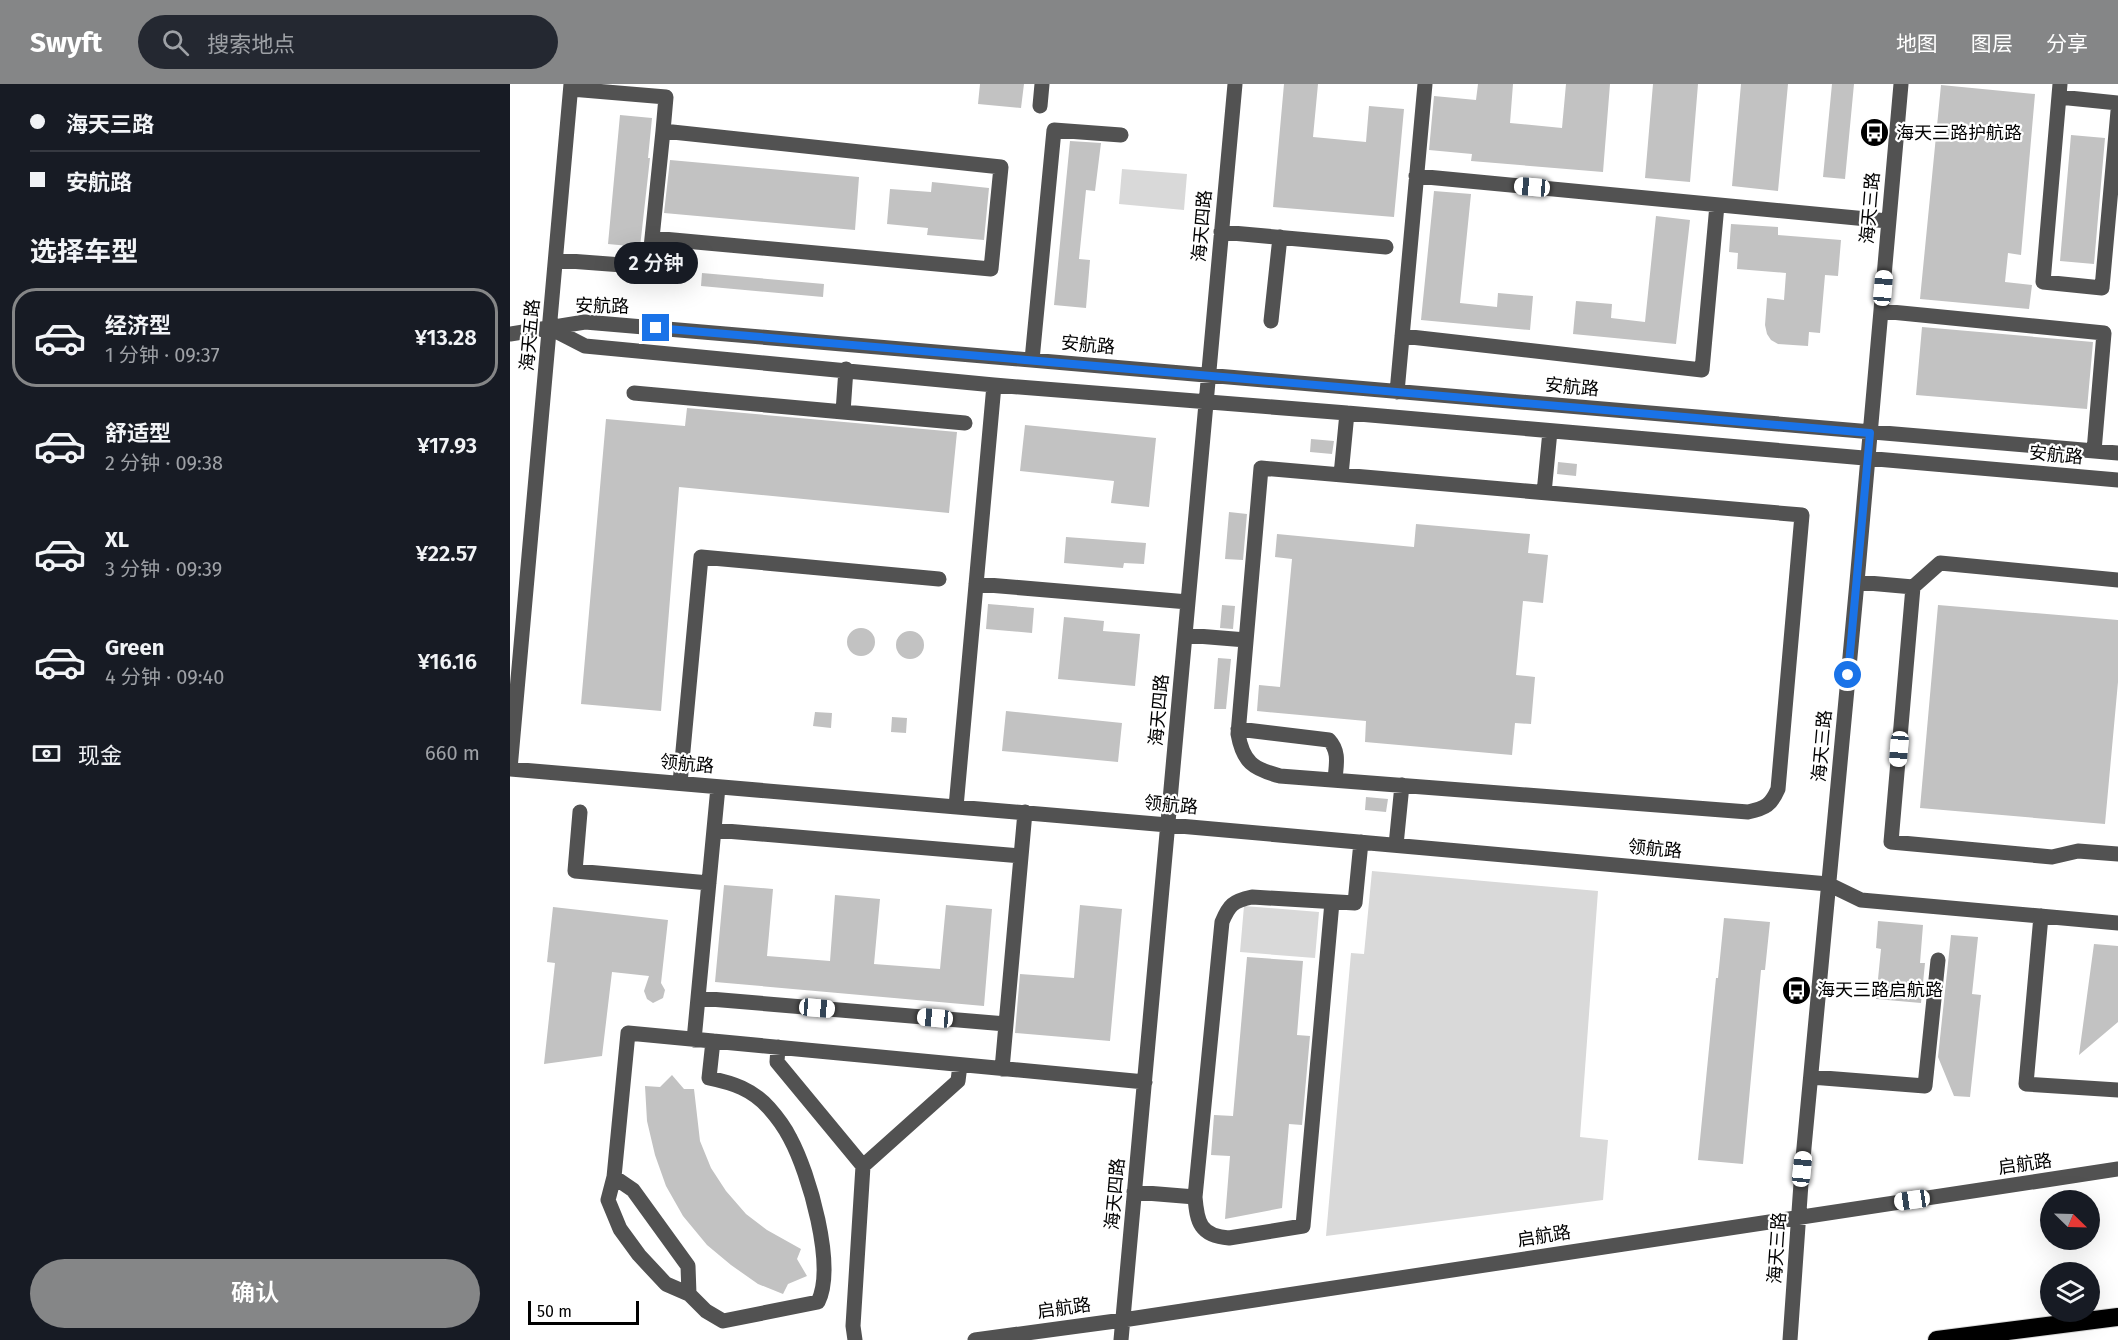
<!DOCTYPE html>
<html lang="zh">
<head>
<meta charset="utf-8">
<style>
	:root { --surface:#171b24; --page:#242831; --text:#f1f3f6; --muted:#9ea1a6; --line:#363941; --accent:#858687 }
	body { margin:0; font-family:"Fira Sans","Noto Sans SC",sans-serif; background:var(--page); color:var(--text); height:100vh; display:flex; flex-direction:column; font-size:22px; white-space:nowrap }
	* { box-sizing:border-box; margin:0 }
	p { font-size:20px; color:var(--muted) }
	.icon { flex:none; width:33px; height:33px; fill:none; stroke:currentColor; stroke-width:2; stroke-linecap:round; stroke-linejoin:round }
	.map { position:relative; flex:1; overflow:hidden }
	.panel { display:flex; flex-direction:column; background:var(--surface); width:510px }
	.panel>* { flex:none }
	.hud { display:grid; align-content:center; height:132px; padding:0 30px; background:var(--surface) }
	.needle { width:39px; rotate:113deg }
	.tools { position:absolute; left:1530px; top:1106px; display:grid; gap:12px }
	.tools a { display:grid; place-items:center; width:60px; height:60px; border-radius:50%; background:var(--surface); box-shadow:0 6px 24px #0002; font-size:30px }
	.scale { position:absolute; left:18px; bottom:15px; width:111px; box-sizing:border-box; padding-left:6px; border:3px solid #000; border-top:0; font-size:16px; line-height:21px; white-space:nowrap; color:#000; -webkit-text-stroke:4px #fff; paint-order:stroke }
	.end { position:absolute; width:27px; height:27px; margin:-14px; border:8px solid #1a73e8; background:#fff; box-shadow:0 0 0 3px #fff }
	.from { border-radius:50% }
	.bubble { position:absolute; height:42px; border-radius:21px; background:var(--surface); box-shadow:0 6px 24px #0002; font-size:20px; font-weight:600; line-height:42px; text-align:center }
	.car { position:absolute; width:18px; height:36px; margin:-18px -9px; border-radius:8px; box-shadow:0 0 4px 2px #0007; background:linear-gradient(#fff 24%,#345 0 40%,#fff 0 76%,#345 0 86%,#fff 0) }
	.hud b { display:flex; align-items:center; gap:21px; height:57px; font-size:22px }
	.hud b+b { border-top:2px solid var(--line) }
	.hud i { width:15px; height:15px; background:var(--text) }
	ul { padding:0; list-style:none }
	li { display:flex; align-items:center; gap:18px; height:99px; margin:0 12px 9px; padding:0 18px; border:3px solid transparent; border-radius:24px }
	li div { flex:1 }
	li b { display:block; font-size:22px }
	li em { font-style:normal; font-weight:600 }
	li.active { border-color:var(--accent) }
	li>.icon { width:54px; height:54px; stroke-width:1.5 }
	h2 { padding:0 30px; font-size:27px; line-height:72px }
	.pay { display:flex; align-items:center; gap:15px; height:66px; padding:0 30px; font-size:22px }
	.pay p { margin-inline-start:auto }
	.primary-button { display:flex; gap:12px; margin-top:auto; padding:12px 30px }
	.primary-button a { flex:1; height:69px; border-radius:36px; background:var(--accent); color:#fff; font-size:24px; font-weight:600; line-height:69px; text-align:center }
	header { display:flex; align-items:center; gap:36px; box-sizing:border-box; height:84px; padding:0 30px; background:var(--accent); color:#fff }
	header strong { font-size:28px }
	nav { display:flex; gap:33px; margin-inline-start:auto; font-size:21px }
	.search { width:420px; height:54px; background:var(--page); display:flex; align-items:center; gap:15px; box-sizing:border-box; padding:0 21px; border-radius:33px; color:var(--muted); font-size:22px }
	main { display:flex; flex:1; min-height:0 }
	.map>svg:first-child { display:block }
	.green { fill:#d9d9d9 }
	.building { fill:#c2c2c2 }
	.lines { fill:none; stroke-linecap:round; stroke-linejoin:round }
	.highway-casing { stroke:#dbdbdb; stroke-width:20 }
	.minor { stroke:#525252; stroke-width:15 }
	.highway { stroke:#000; stroke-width:18 }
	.route { stroke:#1a73e8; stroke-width:8 }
	.labels { text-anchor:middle; stroke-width:4.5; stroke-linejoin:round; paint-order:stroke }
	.poi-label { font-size:18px; fill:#000; stroke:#fff; text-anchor:start }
	.street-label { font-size:18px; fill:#000; stroke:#fff }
</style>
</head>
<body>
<header>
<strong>Swyft</strong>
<div class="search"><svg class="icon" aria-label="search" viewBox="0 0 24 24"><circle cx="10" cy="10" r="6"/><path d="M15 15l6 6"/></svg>搜索地点</div>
<nav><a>地图</a><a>图层</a><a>分享</a></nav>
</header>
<main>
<section class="panel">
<div class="hud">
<b><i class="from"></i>海天三路</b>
<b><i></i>安航路</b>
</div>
<h2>选择车型</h2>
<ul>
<li class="active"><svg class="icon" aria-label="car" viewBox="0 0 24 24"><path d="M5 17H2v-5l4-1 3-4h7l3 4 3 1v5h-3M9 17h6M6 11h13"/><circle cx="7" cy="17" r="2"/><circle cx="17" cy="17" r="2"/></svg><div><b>经济型</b><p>1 分钟 · 09:37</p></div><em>¥13.28</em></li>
<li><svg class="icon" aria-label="car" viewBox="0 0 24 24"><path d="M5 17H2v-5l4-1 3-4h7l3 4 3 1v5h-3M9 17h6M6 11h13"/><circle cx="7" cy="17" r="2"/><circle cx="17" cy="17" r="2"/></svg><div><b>舒适型</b><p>2 分钟 · 09:38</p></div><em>¥17.93</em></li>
<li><svg class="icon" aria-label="car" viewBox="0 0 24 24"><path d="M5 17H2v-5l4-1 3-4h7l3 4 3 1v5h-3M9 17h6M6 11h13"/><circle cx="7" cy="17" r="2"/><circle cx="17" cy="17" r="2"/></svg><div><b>XL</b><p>3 分钟 · 09:39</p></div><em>¥22.57</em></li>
<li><svg class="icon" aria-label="car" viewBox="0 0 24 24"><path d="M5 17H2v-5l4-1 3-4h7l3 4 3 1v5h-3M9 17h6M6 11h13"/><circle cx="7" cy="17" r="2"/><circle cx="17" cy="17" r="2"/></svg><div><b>Green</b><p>4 分钟 · 09:40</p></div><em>¥16.16</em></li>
</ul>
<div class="pay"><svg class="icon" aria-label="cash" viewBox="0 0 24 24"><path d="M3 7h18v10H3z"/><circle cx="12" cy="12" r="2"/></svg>现金<p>660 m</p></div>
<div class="primary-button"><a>确认</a></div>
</section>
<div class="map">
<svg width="1608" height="1256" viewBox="0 0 1608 1256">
	<rect width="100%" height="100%" fill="#fff"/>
	<path class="green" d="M612,85L677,90L674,126L609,120Z
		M862,787L1088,807L1070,1053L1098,1056L1093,1116L816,1152L841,869L854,870Z
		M734,822L809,828L805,874L730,868Z"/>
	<path class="building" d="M470,0H514L511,24L468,20Z
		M774,0H808L803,53L856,58L859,22L894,25L884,133L763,123Z
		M968,0H1003L1000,39L1052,44L1056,0H1100L1093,88L961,77L962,70L919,66L924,12L966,16Z
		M1143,0H1188L1180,98L1135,94Z
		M1231,0H1278L1268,107L1222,102Z
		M1322,0H1344L1335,95L1313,93Z
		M1431,1L1525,10L1511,171L1498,169L1495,198L1522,201L1519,225L1410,215Z
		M110,31L142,34L138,74H140L130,163L98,160Z
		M1561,51L1595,54L1584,180L1550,177Z
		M560,57L591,59L585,107L576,106L569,175L580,176L576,224L544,221Z
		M160,76L349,93L345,146L154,129Z
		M422,98L479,104L474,156L417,151L418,144L377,140L380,105L421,108Z
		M924,107L961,110L950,219L987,223L988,209L1023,212L1020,246L911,236Z
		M1146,132L1180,136L1166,260L1063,250L1066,217L1102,220L1101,234L1135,238Z
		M1221,140L1268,143V151L1331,156L1328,192L1315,191L1310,249L1299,248L1298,262L1268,260L1261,256L1257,250L1255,241L1257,214L1274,216L1276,189L1227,185L1228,169L1219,168Z
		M192,189L314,200L313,213L191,202Z
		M1412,243L1583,258L1577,325L1406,311Z
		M177,324L447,348L439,429L169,403L151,627L71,620L96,335L175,342Z
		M515,341L646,354L639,423L601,419L604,397L510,387Z
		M801,355L824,357L822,370L800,368Z
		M1048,378L1067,380L1066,392L1047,390Z
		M719,428L737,430L733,476L715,475Z
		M906,440L1020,450L1018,469L1038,471L1033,519L1013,517L1006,591L1025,593L1021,640L1005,639L1002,671L855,658L856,637L747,627L749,601L770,603L782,475L765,473L767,450L904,463Z
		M556,453L636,459L634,480L614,479L613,484L554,479Z
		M478,520L524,524L522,549L476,545Z
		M712,521L725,522L723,545L710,544Z
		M1428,521L1608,536V598L1595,740L1410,724Z
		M554,533L594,537L593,547L630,550L625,602L548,595Z
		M337 558a14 14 0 1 1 28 0a14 14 0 1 1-28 0Z
		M386 561a14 14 0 1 1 28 0a14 14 0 1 1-28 0Z
		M708,574L721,575L716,625H704Z
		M496,627L612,639L608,678L492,667Z
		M305,628L322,629L321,644L303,642Z
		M382,633L397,634L396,649L381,648Z
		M856,713L878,715L876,728L855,726Z
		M214,801L263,805L257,872L320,877L325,811L370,815L364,880L430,885L436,821L482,825L474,922L205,898Z
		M570,821L612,825L600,957L505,949L510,890L564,894Z
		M43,823L158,836L151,899L155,906L153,914L143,919L137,915L134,907L139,892L102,888L92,972L34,980L45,879L37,878Z
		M1214,834L1260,838L1255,886H1251L1233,1080L1188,1076L1206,894H1208Z
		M1368,837L1413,841L1410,879H1415L1411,919L1366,915L1371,865L1366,864Z
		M1441,851L1468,853L1462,910L1471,911L1460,1013L1444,1012L1428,973Z
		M1584,860L1608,862V938L1569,971Z
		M737,873L793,877L787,951L800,952L792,1041L779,1040L772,1124L715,1135L720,1072L701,1071L704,1031L723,1032Z
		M162,991L174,1005H184L190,1057L201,1084L216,1107L236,1130L257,1146L291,1165L287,1175L297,1192L278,1200L273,1210L248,1200L221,1181L197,1161L173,1132L156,1102L145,1071L137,1037L135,1002L150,1003Z"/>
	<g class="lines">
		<defs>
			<path id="highway" d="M1427,1256L1608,1233"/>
		</defs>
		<use href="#highway" class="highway-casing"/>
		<path class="minor" d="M1550,0L1533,198L1592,204L1608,27
			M1549,13L1608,19
			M530,22L532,0
			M906,92L1378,137
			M711,148L876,163
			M142,154L153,47
			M46,176L139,183L142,154L481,185L491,83L153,47L156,13L61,5
			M1371,227L1594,249L1584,367
			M761,237L770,153
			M40,244L75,262L484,301L837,329L1608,396
			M0,250L75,238L1608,369
			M892,252L1192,286L1207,121
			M522,276L544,46L611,51
			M887,308L915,0
			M124,309L455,339
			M333,328L336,285
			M751,384L1292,431L1268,705C1261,721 1256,724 1238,728L770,692C743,685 733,678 728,650Z
			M831,391L837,329
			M1034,409L1040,347
			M1347,498L1403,503L1430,479L1608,496
			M466,500L678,518
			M1403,503L1381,758L1542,773L1568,767L1608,770
			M675,551L736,556
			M728,645L819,656C830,668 826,681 825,696
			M0,685L658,741L1318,800L1351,816L1608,839
			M0,685L61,0
			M170,699L191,473L429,495
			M446,723L484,301
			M70,728L65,787L199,799
			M204,746L511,772
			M886,761L892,701
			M1531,832L1516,1000L1608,1006
			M188,914L496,940
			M184,956L208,703
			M203,957L199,994C223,999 242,1005 259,1024C267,1033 275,1044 280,1054C299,1089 326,1182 308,1218L213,1237L196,1227L179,1210L156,1200L129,1171L110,1145L98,1116L104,1093L118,949L635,998
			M268,963L267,978L353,1082L448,997L450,981
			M492,985L515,728
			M1301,993L1415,1002L1428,876
			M104,1093L123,1106L178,1182L179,1210
			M624,1108L685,1113L712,838C719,821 723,817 742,813L845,819L851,758
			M685,1113C687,1138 690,1152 719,1154L793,1142L822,818
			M345,1256L343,1242L353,1082
			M465,1256L613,1236L1608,1085
			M611,1256L725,0
			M1280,1256L1292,1085L1347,498L1391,0"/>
		<use href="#highway" class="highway"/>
	</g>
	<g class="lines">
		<path class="route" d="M146,244L1360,349L1338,591"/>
	</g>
	<defs>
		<symbol id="bus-disc" viewBox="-11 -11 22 22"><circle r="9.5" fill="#000" stroke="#fff"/><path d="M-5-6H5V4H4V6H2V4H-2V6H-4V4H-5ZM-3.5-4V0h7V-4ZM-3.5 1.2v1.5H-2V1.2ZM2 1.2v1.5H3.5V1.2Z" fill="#fff"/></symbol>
	</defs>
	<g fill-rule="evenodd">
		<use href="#bus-disc" x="1348" y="32" width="33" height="33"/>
		<use href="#bus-disc" x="1270" y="890" width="33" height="33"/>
	</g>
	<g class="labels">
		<g class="poi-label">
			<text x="1386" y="55">海天三路护航路</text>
			<text x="1307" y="912">海天三路启航路</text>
		</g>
		<g class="street-label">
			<text transform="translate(1360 124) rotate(-85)" y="6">海天三路</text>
			<text transform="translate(692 142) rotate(-85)" y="6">海天四路</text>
			<text transform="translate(92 222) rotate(1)" y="6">安航路</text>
			<text transform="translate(20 251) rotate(-85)" y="6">海天五路</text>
			<text transform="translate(578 261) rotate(5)" y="6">安航路</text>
			<text transform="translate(1062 303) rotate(5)" y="6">安航路</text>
			<text transform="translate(1546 371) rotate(5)" y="6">安航路</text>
			<text transform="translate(649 626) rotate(-85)" y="6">海天四路</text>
			<text transform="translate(1312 662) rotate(-85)" y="6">海天三路</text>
			<text transform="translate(177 680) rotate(5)" y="6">领航路</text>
			<text transform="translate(661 721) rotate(5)" y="6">领航路</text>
			<text transform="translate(1145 765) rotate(5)" y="6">领航路</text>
			<text transform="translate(1515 1080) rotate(-8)" y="6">启航路</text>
			<text transform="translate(605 1110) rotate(-85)" y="6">海天四路</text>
			<text transform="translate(1034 1152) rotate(-9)" y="6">启航路</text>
			<text transform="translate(1267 1164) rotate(-86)" y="6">海天三路</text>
			<text transform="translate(554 1224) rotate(-8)" y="6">启航路</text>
		</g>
	</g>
</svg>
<div class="tools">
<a><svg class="needle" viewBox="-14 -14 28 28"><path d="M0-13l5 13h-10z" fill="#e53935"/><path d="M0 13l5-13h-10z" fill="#9ea1a6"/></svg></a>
<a><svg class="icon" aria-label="layers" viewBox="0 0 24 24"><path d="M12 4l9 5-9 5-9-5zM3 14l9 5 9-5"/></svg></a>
</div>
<div class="scale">50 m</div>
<i class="end from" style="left:1338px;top:591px"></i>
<i class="end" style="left:146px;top:244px"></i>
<div class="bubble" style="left:104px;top:158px;width:84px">2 分钟</div>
<i class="car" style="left:1022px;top:103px;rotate:275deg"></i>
<i class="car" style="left:1373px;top:204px;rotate:5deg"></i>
<i class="car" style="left:1389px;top:665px;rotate:185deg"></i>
<i class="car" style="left:307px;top:924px;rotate:95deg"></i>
<i class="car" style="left:425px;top:934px;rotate:275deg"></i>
<i class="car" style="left:1292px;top:1085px;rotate:6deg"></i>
<i class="car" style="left:1402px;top:1116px;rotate:262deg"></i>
</div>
</main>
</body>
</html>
